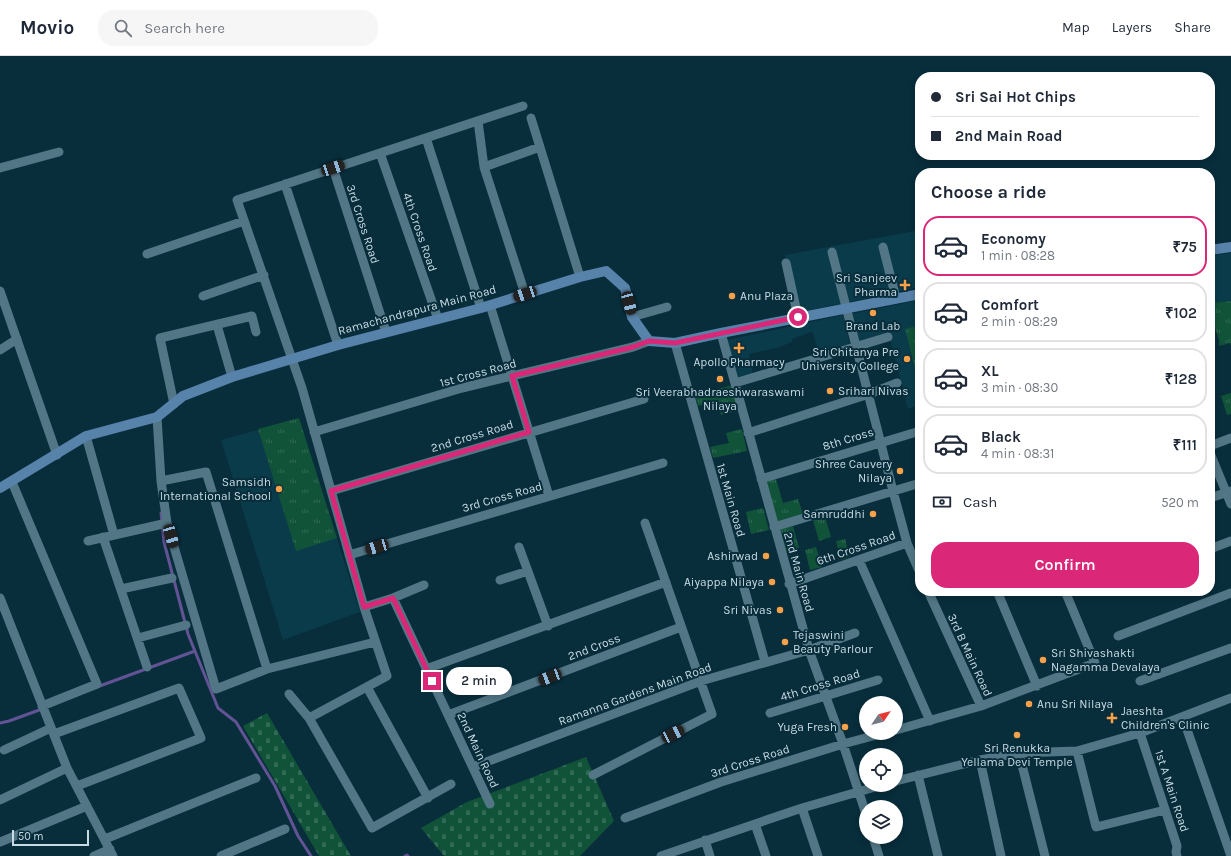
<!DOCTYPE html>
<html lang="en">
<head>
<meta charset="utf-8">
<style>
	:root { --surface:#fff; --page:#f6f6f7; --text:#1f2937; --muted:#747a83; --line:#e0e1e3; --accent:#db2777 }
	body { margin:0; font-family:Karla,sans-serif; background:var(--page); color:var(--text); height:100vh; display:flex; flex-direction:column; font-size:15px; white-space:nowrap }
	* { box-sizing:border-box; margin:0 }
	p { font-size:13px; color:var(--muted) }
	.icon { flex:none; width:22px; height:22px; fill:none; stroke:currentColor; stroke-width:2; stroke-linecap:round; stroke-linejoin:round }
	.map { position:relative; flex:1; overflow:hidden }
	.panel { position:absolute; left:915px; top:112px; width:300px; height:428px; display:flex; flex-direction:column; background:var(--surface); border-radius:16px; box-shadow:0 2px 6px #0003 }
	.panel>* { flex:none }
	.guide { position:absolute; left:915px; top:16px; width:300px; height:88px; border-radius:16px; box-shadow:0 2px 6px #0003; display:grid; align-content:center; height:88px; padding:0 16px; background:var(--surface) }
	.needle { width:26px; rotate:55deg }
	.buttons { position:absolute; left:859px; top:640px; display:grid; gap:8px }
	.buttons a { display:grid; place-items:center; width:44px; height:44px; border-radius:50%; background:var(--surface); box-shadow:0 2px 6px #0003; font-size:20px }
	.scale { position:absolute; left:12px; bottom:10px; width:77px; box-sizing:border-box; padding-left:4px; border:2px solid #c8dbe4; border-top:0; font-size:11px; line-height:14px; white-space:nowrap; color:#c8dbe4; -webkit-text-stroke:3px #082d3b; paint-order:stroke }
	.end { position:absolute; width:18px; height:18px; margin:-9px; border:5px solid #db2777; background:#fff; box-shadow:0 0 0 2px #fff }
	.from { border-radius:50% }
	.bubble { position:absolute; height:28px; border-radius:14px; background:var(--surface); box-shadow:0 2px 6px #0003; font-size:13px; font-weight:600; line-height:28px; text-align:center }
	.car { position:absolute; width:12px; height:24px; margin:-12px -6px; border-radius:5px; box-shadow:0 0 3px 1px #0007; background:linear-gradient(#222 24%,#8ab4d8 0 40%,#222 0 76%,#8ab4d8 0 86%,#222 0) }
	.guide b { display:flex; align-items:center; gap:14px; height:38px; font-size:15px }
	.guide b+b { border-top:1px solid var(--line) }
	.guide i { width:10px; height:10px; background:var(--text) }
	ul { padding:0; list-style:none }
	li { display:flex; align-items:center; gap:12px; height:60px; margin:0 8px 6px; padding:0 8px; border:2px solid var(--line); border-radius:16px }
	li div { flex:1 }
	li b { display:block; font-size:15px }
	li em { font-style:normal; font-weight:600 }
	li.on { border-color:var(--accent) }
	li>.icon { width:36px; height:36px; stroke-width:1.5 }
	h2 { padding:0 16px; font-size:18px; line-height:48px }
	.pay { display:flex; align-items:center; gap:10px; height:44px; padding:0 16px; font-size:15px }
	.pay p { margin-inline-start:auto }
	.primary-button { display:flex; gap:8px; margin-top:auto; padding:8px 16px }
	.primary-button a { flex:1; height:46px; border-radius:16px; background:var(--accent); color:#fff; font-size:16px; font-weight:600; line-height:46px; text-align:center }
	header { display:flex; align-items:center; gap:24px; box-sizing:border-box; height:56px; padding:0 20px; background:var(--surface); border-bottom:1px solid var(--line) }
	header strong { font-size:19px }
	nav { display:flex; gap:22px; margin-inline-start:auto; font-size:14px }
	.search { width:280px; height:36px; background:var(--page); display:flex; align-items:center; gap:10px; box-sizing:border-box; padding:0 14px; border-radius:16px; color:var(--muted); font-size:15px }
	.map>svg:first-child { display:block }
	.built { fill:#093b4a }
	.grass { fill:url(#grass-tufts) }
	.cemetery { fill:url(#cemetery-stones) }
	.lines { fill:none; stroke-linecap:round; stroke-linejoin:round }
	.stream { stroke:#625395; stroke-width:3 }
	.street { stroke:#527685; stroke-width:9 }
	.secondary { stroke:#5782a9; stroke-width:10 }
	.route { stroke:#db2777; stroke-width:5 }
	.poi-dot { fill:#f7a149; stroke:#082d3b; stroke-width:1.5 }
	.labels { text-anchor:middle; stroke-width:4; stroke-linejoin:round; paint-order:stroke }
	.street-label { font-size:12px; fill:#c8dbe4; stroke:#082d3b }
	.poi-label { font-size:12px; fill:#c8dbe4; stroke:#082d3b; text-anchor:end }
</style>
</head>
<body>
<header>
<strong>Movio</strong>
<div class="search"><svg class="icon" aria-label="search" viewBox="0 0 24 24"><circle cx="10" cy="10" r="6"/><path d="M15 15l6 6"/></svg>Search here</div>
<nav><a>Map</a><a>Layers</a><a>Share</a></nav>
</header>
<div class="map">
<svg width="1231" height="800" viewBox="0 0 1231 800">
	<defs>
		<pattern id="grass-tufts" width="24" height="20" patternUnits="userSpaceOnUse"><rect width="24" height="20" fill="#115338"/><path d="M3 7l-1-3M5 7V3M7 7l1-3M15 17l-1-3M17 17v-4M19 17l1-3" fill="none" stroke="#326b55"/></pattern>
		<pattern id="cemetery-stones" width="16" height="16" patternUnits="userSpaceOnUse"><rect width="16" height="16" fill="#115338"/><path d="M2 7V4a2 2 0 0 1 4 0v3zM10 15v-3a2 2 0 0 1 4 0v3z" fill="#326b55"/></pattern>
	</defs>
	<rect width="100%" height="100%" fill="#082d3b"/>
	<path class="built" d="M920,174V231L801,256L785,199Z
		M1231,197V245L1210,247V200Z
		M920,244V349L908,353L889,279L858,288L851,258Z
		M843,259L850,288L818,296L813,277L811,276L792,283V286L780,291L749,298L753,319L737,323L727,284Z
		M299,362L360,556L283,584L221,384Z"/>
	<path class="grass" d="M1231,245V290L1230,287L1219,290V284L1210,257V247Z
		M920,269V316H916L905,273Z
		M733,329L740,354L721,359L717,345L698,350L695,339Z
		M1231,337V358L1227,359L1221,340Z
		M299,362L337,482L296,495L258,373Z
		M742,373L747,395L713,402L710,391L729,387L726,377Z
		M776,423L783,447L798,443L803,458L776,466L765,426Z
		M763,452L769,474L751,478L746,456Z
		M825,461L831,481L819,485L813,464Z
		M793,470L799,492L783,497L777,474Z
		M845,483L850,501L841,504L836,485Z
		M816,491L822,511L810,514L805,494Z"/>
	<path class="cemetery" d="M267,657L351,800H319L243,670Z
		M586,701L614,765L580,800H444L421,772L467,746Z"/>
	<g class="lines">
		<path class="stream" d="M161,457L164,486L188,578L218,652L236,666L275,730L298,780L311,800
			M97,631L195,595
			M0,667L9,665L42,653
			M405,800L407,799L408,800"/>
		<path class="street" d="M531,62L580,221
			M478,65L484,111L525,238
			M426,82L481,252
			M380,97L438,263
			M484,111L540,91
			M0,112L59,96
			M333,112L386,276
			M285,128L338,289
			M883,191L896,242
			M832,196L893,435L907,487L920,517
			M147,198L244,165
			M786,207L798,261
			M0,235L57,399
			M203,240L264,219
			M490,249L549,440
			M632,261L667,251
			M217,269L232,321
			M721,277L809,594L843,688L866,758
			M675,287L765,606
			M0,294L17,283
			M735,327L888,281
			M174,348L160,282L252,260L256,276
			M157,361L161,425L167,467L216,633L267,613L375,586
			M314,376L462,332L633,291L649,285
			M748,377L869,338L897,327
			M86,380L114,479
			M1210,390L1231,382
			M1210,397L1231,448
			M761,423L920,375
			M161,425L206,416L267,613
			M12,426L97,628L42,650
			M331,435L644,343
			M1210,442L1231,435
			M774,471L920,427
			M103,481L147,611
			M88,485L167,467
			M519,491L548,570
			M1210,493L1231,485
			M349,499L663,407
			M859,504L930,665
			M500,524L528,515
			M789,528L907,487
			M121,533L172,522
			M928,535L981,650
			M997,535L1037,630
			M0,542L67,712L113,800
			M393,542L490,748
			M364,551L393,542L424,529
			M1118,580L1231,537
			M138,582L186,569
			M426,613L666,526
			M1140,625L1231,592
			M367,631L428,742
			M289,638L309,662L372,772L451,728
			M770,657L878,624
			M448,659L681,571
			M309,662L387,620L364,551L302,332L237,144L523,50
			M1183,662L1231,800
			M896,674L981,650L1095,607L1065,535
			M1140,677L1177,790L1176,796L1177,800
			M54,678L179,632L201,682L77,730
			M4,694L51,672
			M1077,695L1096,771L1165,754
			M1019,697L1045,800
			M980,704L1001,800
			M473,711L701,625L809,594L855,577
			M593,719L712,658L645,467
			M918,719L938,800
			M896,725L980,704L1019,697L1077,695L1140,677L1231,642
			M0,744L67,712
			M802,752L818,800
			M625,762L721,726L843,688L884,677
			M755,768L766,800
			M873,781L879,800
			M105,783L256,722
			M705,784L710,800
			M0,786L87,750
			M94,800L110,793
			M221,800L285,773
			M661,800L802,752L882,729"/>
		<path class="secondary" d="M1210,194L1231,191
			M0,432L86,380L157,361L183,340L232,321L338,289L481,252L580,221L606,215L625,232L632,261L649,285L675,287L721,277L920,238"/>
	</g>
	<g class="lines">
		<path class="route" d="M432,625L393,542L364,551L331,435L529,376L512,320L633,291L649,285L675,287L798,261"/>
	</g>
	<g class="poi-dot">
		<path d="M903 223h4v4h4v4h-4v4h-4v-4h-4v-4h4z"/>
		<circle cx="732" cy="240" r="4"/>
		<circle cx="873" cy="257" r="4"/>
		<path d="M737 286h4v4h4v4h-4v4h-4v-4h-4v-4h4z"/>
		<circle cx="907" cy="303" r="4"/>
		<circle cx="720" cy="323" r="4"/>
		<circle cx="830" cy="335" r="4"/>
		<circle cx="900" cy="415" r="4"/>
		<circle cx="279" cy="433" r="4"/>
		<circle cx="873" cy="458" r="4"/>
		<circle cx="766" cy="500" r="4"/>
		<circle cx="772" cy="526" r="4"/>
		<circle cx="780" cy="554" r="4"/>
		<circle cx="785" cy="586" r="4"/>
		<circle cx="1043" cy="604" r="4"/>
		<circle cx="1029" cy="648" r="4"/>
		<path d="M1110 656h4v4h4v4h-4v4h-4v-4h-4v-4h4z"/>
		<circle cx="845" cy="671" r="4"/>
		<circle cx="1017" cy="679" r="4"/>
	</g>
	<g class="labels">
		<g class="street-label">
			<text transform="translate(363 168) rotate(72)" y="4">3rd Cross Road</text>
			<text transform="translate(420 176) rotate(71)" y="4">4th Cross Road</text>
			<text transform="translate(417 254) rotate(-15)" y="4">Ramachandrapura Main Road</text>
			<text transform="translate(478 317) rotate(-15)" y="4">1st Cross Road</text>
			<text transform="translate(472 380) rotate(-17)" y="4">2nd Cross Road</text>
			<text transform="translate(848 383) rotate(-17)" y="4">8th Cross</text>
			<text transform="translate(502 441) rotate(-16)" y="4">3rd Cross Road</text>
			<text transform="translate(731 444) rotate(74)" y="4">1st Main Road</text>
			<text transform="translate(856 492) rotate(-19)" y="4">6th Cross Road</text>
			<text transform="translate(799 516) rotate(74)" y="4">2nd Main Road</text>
			<text transform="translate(594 591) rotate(-21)" y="4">2nd Cross</text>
			<text transform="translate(970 599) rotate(65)" y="4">3rd B Main Road</text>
			<text transform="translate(820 629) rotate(-17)" y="4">4th Cross Road</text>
			<text transform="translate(635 638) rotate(-20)" y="4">Ramanna Gardens Main Road</text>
			<text transform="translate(478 694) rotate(65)" y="4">2nd Main Road</text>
			<text transform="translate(750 705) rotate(-18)" y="4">3rd Cross Road</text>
			<text transform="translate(1172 735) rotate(72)" y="4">1st A Main Road</text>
		</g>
		<g class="poi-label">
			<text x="897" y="226">Sri Sanjeev<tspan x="897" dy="14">Pharma</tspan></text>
			<text x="740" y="244" text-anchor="start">Anu Plaza</text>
			<text x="873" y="274" text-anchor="middle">Brand Lab</text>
			<text x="899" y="300">Sri Chitanya Pre<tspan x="899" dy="14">University College</tspan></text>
			<text x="739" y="310" text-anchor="middle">Apollo Pharmacy</text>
			<text x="838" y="339" text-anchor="start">Srihari Nivas</text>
			<text x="720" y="340" text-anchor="middle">Sri Veerabhadraeshwaraswami<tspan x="720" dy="14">Nilaya</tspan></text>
			<text x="892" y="412">Shree Cauvery<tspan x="892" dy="14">Nilaya</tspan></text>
			<text x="271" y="430">Samsidh<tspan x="271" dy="14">International School</tspan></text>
			<text x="865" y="462">Samruddhi</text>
			<text x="758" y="504">Ashirwad</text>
			<text x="764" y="530">Aiyappa Nilaya</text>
			<text x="772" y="558">Sri Nivas</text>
			<text x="793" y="583" text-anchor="start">Tejaswini<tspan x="793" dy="14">Beauty Parlour</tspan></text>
			<text x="1051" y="601" text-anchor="start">Sri Shivashakti<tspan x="1051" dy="14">Nagamma Devalaya</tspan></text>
			<text x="1037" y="652" text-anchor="start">Anu Sri Nilaya</text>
			<text x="1121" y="659" text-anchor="start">Jaeshta<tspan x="1121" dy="14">Children's Clinic</tspan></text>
			<text x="837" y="675">Yuga Fresh</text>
			<text x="1017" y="696" text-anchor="middle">Sri Renukka<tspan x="1017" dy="14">Yellama Devi Temple</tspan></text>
		</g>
	</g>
</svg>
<div class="buttons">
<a><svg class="needle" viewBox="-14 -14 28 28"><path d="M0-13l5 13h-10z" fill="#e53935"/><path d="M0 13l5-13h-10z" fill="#747a83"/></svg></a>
<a><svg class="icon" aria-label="locate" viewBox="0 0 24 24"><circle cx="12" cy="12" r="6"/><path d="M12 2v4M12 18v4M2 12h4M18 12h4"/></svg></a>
<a><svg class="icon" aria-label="layers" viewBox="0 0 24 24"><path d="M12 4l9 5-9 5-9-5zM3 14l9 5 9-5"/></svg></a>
</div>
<div class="scale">50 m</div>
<i class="end from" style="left:798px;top:261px"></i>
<i class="end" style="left:432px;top:625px"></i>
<div class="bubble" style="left:446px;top:611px;width:66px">2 min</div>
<i class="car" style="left:333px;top:112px;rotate:72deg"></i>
<i class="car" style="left:525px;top:238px;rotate:252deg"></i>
<i class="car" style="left:629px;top:247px;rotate:165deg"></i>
<i class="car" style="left:171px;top:480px;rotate:164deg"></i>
<i class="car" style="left:377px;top:491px;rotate:253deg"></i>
<i class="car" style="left:550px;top:621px;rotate:249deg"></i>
<i class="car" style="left:673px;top:678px;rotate:63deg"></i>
<div class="guide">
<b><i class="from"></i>Sri Sai Hot Chips</b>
<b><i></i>2nd Main Road</b>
</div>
<section class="panel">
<h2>Choose a ride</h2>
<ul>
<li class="on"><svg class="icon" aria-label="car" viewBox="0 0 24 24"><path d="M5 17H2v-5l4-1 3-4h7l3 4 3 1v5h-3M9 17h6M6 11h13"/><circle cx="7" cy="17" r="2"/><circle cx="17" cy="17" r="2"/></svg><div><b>Economy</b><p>1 min · 08:28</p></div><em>₹75</em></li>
<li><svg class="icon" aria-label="car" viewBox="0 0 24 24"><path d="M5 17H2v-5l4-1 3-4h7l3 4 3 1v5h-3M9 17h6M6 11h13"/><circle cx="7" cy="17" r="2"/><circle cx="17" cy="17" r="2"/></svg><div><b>Comfort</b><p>2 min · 08:29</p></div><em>₹102</em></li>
<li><svg class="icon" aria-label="car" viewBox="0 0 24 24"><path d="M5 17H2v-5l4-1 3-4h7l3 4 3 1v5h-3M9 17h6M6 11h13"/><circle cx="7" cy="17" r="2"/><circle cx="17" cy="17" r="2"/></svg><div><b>XL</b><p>3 min · 08:30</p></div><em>₹128</em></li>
<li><svg class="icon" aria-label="car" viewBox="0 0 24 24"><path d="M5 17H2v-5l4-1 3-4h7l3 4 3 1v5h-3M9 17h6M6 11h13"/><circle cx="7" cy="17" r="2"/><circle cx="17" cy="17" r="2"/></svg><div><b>Black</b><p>4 min · 08:31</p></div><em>₹111</em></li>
</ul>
<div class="pay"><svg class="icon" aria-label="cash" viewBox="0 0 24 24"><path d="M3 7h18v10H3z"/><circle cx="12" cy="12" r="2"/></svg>Cash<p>520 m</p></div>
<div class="primary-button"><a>Confirm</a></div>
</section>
</div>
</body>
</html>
